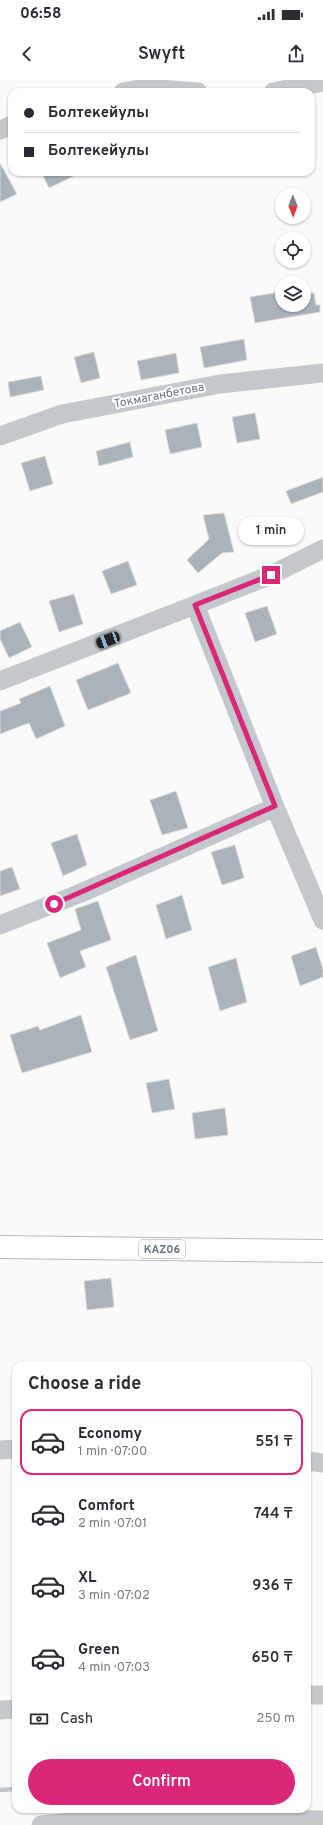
<!DOCTYPE html>
<html lang="en">
<head>
<meta charset="utf-8">
<style>
	:root { --surface:#fff; --page:#f7f7f7; --text:#2b2b33; --muted:#7c7c81; --line:#e1e1e2; --accent:#db2777 }
	body { margin:0; font-family:Overpass,sans-serif; background:var(--page); color:var(--text); height:100vh; display:flex; flex-direction:column; font-size:15px; white-space:nowrap }
	* { box-sizing:border-box; margin:0 }
	p { font-size:13px; color:var(--muted) }
	.icon { flex:none; width:22px; height:22px; fill:none; stroke:currentColor; stroke-width:2; stroke-linecap:round; stroke-linejoin:round }
	.map { position:relative; flex:1; overflow:hidden }
	.details { position:absolute; left:12px; top:1281px; width:299px; height:452px; display:flex; flex-direction:column; background:var(--surface); border-radius:12px; box-shadow:0 1px 3px #0004 }
	.details>* { flex:none }
	.top-card { position:absolute; left:8px; top:8px; width:307px; height:88px; border-radius:12px; box-shadow:0 1px 3px #0004; display:grid; align-content:center; height:88px; padding:0 16px; background:var(--surface) }
	.needle { width:26px; rotate:179deg }
	.fabs { position:absolute; left:275px; top:108px; display:grid; gap:8px }
	.fabs a { display:grid; place-items:center; width:36px; height:36px; border-radius:50%; background:var(--surface); box-shadow:0 1px 3px #0004; font-size:20px }
	.end { position:absolute; width:18px; height:18px; margin:-9px; border:5px solid #db2777; background:#fff; box-shadow:0 0 0 2px #fff }
	.from { border-radius:50% }
	.bubble { position:absolute; height:28px; border-radius:14px; background:var(--surface); box-shadow:0 1px 3px #0004; font-size:13px; font-weight:600; line-height:28px; text-align:center }
	.car { position:absolute; width:12px; height:24px; margin:-12px -6px; border-radius:5px; box-shadow:0 0 3px 1px #0007; background:linear-gradient(#222 24%,#8ab4d8 0 40%,#222 0 76%,#8ab4d8 0 86%,#222 0) }
	.top-card b { display:flex; align-items:center; gap:14px; height:38px; font-size:15px }
	.top-card b+b { border-top:1px solid var(--line) }
	.top-card i { width:10px; height:10px; background:var(--text) }
	ul { padding:0; list-style:none }
	li { display:flex; align-items:center; gap:12px; height:66px; margin:0 8px 6px; padding:0 8px; border:2px solid transparent; border-radius:12px }
	li div { flex:1 }
	li b { display:block; font-size:15px }
	li em { font-style:normal; font-weight:600 }
	li.active { border-color:var(--accent) }
	li>.icon { width:36px; height:36px; stroke-width:1.5 }
	h2 { padding:0 16px; font-size:18px; line-height:48px }
	.pay { display:flex; align-items:center; gap:10px; height:44px; padding:0 16px; font-size:15px }
	.pay p { margin-inline-start:auto }
	.action { display:flex; gap:8px; margin-top:auto; padding:8px 16px }
	.action a { flex:1; height:46px; border-radius:24px; background:var(--accent); color:#fff; font-size:16px; font-weight:600; line-height:46px; text-align:center }
	.status { display:flex; justify-content:space-between; align-items:center; height:28px; padding:0 20px; background:var(--surface); direction:ltr }
	.status svg { height:11px; fill:currentColor }
	header { display:flex; justify-content:space-between; align-items:center; height:52px; padding:0 16px; background:var(--surface); font-size:18px; font-weight:600 }
	.map>svg:first-child { display:block }
	.lines { fill:none; stroke-linecap:round; stroke-linejoin:round }
	.stream { stroke:#bbc7cb; stroke-width:4.5 }
	.building { fill:#aab3b9; stroke:#dcdcda }
	.major-casing { stroke:#b5babe; stroke-width:24 }
	.minor { stroke:#c3c8cc; stroke-width:19 }
	.major { stroke:#fff; stroke-width:22 }
	.route { stroke:#db2777; stroke-width:5 }
	.labels { text-anchor:middle; stroke-width:4; stroke-linejoin:round; paint-order:stroke }
	.shield { fill:#fff; stroke:#939fa8; stroke-width:1 }
	.shield-label { font-size:11px; font-weight:bold; fill:#657683 }
	.street-label { font-size:12px; fill:#657683; stroke:#fff }
</style>
</head>
<body>
<div class="status"><b>06:58</b><svg viewBox="0 0 49 12"><path d="M0 12V9h3v3zM5 12V6h3v6zM10 12V3h3v9zM15 12V0h3v12zM26 1h20v11H26zM47 4h2v5h-2z"/></svg></div>
<header><svg class="icon" aria-label="back" viewBox="0 0 24 24"><path d="M15 5l-7 7 7 7"/></svg>Swyft<svg class="icon" aria-label="share" viewBox="0 0 24 24"><path d="M12 15V3M7 8l5-5 5 5M5 13v7h14v-7"/></svg></header>
<div class="map">
<svg width="323" height="1745" viewBox="0 0 323 1745">
	<rect width="100%" height="100%" fill="#fafaf8"/>
	<g class="lines">
		<path class="stream" d="M0,1710L16,1709"/>
	</g>
	<path class="building" d="M0,83L17,114L0,122Z
		M41,92H82L49,108Z
		M280,212L282,225H304V215L314,213L316,225H320V232L255,243L250,217Z
		M244,259L247,280L204,288L200,267Z
		M94,272L100,298L81,303L74,277Z
		M176,273L179,293L141,300L137,281Z
		M41,296L44,310L10,317L8,302Z
		M255,333L260,359L237,363L232,337Z
		M197,343L202,367L170,374L165,350Z
		M130,362L133,377L99,386L96,371Z
		M45,376L53,404L30,411L21,383Z
		M323,397V412L291,424L286,411Z
		M224,433L234,472L222,473L198,493L187,480L209,459L203,435Z
		M128,481L137,505L111,514L102,491Z
		M74,514L83,544L59,552L49,521Z
		M267,526L277,554L255,562L245,533Z
		M20,542L32,567L9,578L0,559V551Z
		M118,583L131,613L88,630L76,600Z
		M50,606L65,646L36,659L29,643L0,654V631L21,623L19,619Z
		M176,711L188,748L162,755L150,720Z
		M77,754L87,785L63,796L51,763Z
		M235,765L244,798L222,805L211,772Z
		M12,787L20,809L0,816V791Z
		M182,815L192,850L166,859L156,825Z
		M98,821L111,860L80,871L86,887L60,898L47,863L81,850L75,829Z
		M316,867L323,889V897L300,906L291,876Z
		M136,875L158,951L130,960L106,887Z
		M236,878L247,922L220,931L208,887Z
		M81,935L92,972L22,993L10,955L38,946L40,950Z
		M169,999L175,1029L152,1033L146,1003Z
		M225,1028L228,1055L195,1059L192,1033Z
		M111,1198L114,1227L87,1230L84,1201Z"/>
	<g class="lines">
		<defs>
			<path id="major" d="M0,1167L323,1171"/>
		</defs>
		<use href="#major" class="major-casing"/>
		<path class="minor" d="M123,12L145,8L198,12
			M273,12L323,2
			M0,50L12,45
			M0,356L62,334L220,304L323,293
			M0,601L195,525
			M275,727L323,840
			M0,845L81,813L275,727L195,525L271,495L323,469
			M0,1370L16,1369
			M307,1381L323,1383
			M307,1615H323
			M0,1630L16,1629
			M41,1745L119,1738L323,1740"/>
		<use href="#major" class="major"/>
	</g>
	<g class="lines">
		<path class="route" d="M54,824L275,726L195,525L271,495"/>
	</g>
	<g class="labels">
		<rect class="shield" x="139" y="1160" width="46" height="18" rx="3"/>
		<g class="shield-label">
			<text x="162" y="1173">KАZ06</text>
		</g>
		<g class="street-label">
			<text transform="translate(159 315) rotate(-11)" y="4">Токмаганбетова</text>
		</g>
	</g>
</svg>
<div class="fabs">
<a><svg class="needle" viewBox="-14 -14 28 28"><path d="M0-13l5 13h-10z" fill="#e53935"/><path d="M0 13l5-13h-10z" fill="#7c7c81"/></svg></a>
<a><svg class="icon" aria-label="locate" viewBox="0 0 24 24"><circle cx="12" cy="12" r="6"/><path d="M12 2v4M12 18v4M2 12h4M18 12h4"/></svg></a>
<a><svg class="icon" aria-label="layers" viewBox="0 0 24 24"><path d="M12 4l9 5-9 5-9-5zM3 14l9 5 9-5"/></svg></a>
</div>
<i class="end from" style="left:54px;top:824px"></i>
<i class="end" style="left:271px;top:495px"></i>
<div class="bubble" style="left:238px;top:437px;width:66px">1 min</div>
<i class="car" style="left:108px;top:560px;rotate:249deg"></i>
<div class="top-card">
<b><i class="from"></i>Болтекейулы</b>
<b><i></i>Болтекейулы</b>
</div>
<section class="details">
<h2>Choose a ride</h2>
<ul>
<li class="active"><svg class="icon" aria-label="car" viewBox="0 0 24 24"><path d="M5 17H2v-5l4-1 3-4h7l3 4 3 1v5h-3M9 17h6M6 11h13"/><circle cx="7" cy="17" r="2"/><circle cx="17" cy="17" r="2"/></svg><div><b>Economy</b><p>1 min · 07:00</p></div><em>551 ₸</em></li>
<li><svg class="icon" aria-label="car" viewBox="0 0 24 24"><path d="M5 17H2v-5l4-1 3-4h7l3 4 3 1v5h-3M9 17h6M6 11h13"/><circle cx="7" cy="17" r="2"/><circle cx="17" cy="17" r="2"/></svg><div><b>Comfort</b><p>2 min · 07:01</p></div><em>744 ₸</em></li>
<li><svg class="icon" aria-label="car" viewBox="0 0 24 24"><path d="M5 17H2v-5l4-1 3-4h7l3 4 3 1v5h-3M9 17h6M6 11h13"/><circle cx="7" cy="17" r="2"/><circle cx="17" cy="17" r="2"/></svg><div><b>XL</b><p>3 min · 07:02</p></div><em>936 ₸</em></li>
<li><svg class="icon" aria-label="car" viewBox="0 0 24 24"><path d="M5 17H2v-5l4-1 3-4h7l3 4 3 1v5h-3M9 17h6M6 11h13"/><circle cx="7" cy="17" r="2"/><circle cx="17" cy="17" r="2"/></svg><div><b>Green</b><p>4 min · 07:03</p></div><em>650 ₸</em></li>
</ul>
<div class="pay"><svg class="icon" aria-label="cash" viewBox="0 0 24 24"><path d="M3 7h18v10H3z"/><circle cx="12" cy="12" r="2"/></svg>Cash<p>250 m</p></div>
<div class="action"><a>Confirm</a></div>
</section>
</div>
</body>
</html>
